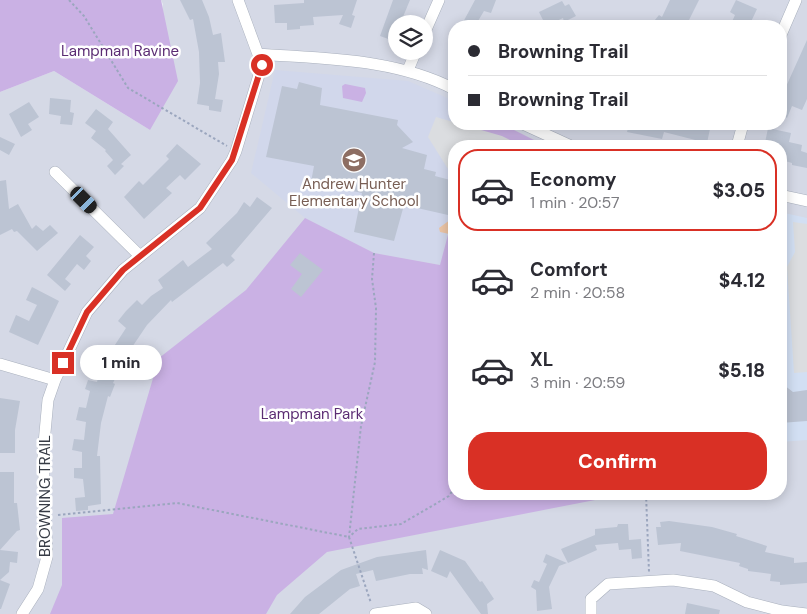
<!DOCTYPE html>
<html lang="en">
<head>
<meta charset="utf-8">
<style>
	:root { --surface:#fff; --page:#f7f7f7; --text:#2b2b33; --muted:#7c7c81; --line:#e1e1e2; --accent:#d93025 }
	body { margin:0; font-family:"DM Sans",sans-serif; background:var(--page); color:var(--text); height:100vh; display:flex; flex-direction:column; font-size:19px; white-space:nowrap }
	* { box-sizing:border-box; margin:0 }
	p { font-size:16px; color:var(--muted) }
	.icon { flex:none; width:28px; height:28px; fill:none; stroke:currentColor; stroke-width:2; stroke-linecap:round; stroke-linejoin:round }
	.map { position:relative; flex:1; overflow:hidden }
	.details { position:absolute; left:448px; top:140px; width:339px; height:360px; display:flex; flex-direction:column; background:var(--surface); border-radius:20px; box-shadow:0 2px 12px #0003 }
	.details>* { flex:none }
	.banner { position:absolute; left:448px; top:20px; width:339px; height:110px; border-radius:20px; box-shadow:0 2px 12px #0003; display:grid; align-content:center; height:110px; padding:0 20px; background:var(--surface) }
	.controls { position:absolute; left:388px; top:15px; display:grid; gap:10px }
	.controls a { display:grid; place-items:center; width:45px; height:45px; border-radius:50%; background:var(--surface); box-shadow:0 2px 12px #0003; font-size:25px }
	.end { position:absolute; width:22px; height:22px; margin:-11px; border:6px solid #d93025; background:#fff; box-shadow:0 0 0 2px #fff }
	.from { border-radius:50% }
	.bubble { position:absolute; height:35px; border-radius:18px; background:var(--surface); box-shadow:0 2px 12px #0003; font-size:16px; font-weight:800; line-height:35px; text-align:center }
	.car { position:absolute; width:15px; height:30px; margin:-15px -8px; border-radius:6px; box-shadow:0 0 4px 1px #0007; background:linear-gradient(#222 24%,#8ab4d8 0 40%,#222 0 76%,#8ab4d8 0 86%,#222 0) }
	.banner b { display:flex; align-items:center; gap:18px; height:48px; font-size:19px }
	.banner b+b { border-top:1px solid var(--line) }
	.banner i { width:12px; height:12px; background:var(--text) }
	ul { padding:9px 0 0; list-style:none }
	li { display:flex; align-items:center; gap:15px; height:82px; margin:0 10px 8px; padding:0 10px; border:2px solid transparent; border-radius:20px }
	li div { flex:1 }
	li b { display:block; font-size:19px }
	li em { font-style:normal; font-weight:800 }
	li.active { border-color:var(--accent) }
	li>.icon { width:45px; height:45px; stroke-width:1.5 }
	.cta { display:flex; gap:10px; margin-top:auto; padding:10px 20px }
	.cta a { flex:1; height:58px; border-radius:20px; background:var(--accent); color:#fff; font-size:20px; font-weight:800; line-height:58px; text-align:center }
	.map>svg:first-child { display:block }
	.residential { fill:#d5d9e6; fill-rule:evenodd }
	.commercial { fill:#d2dff3 }
	.education { fill:#d1d7eb }
	.green { fill:#cab1e4 }
	.parking { fill:#dbdde0 }
	.water { fill:#ecc5a5 }
	.building { fill:#bcc4d3 }
	.lines { fill:none; stroke-linecap:round; stroke-linejoin:round }
	.minor-casing { stroke:#a9b0bd; stroke-width:12 }
	.path { stroke:#9ba6be; stroke-width:2; stroke-dasharray:2.5 2.5; stroke-linecap:butt }
	.minor { stroke:#fff; stroke-width:11 }
	.route { stroke:#d93025; stroke-width:6 }
	.labels { text-anchor:middle; stroke-width:5; stroke-linejoin:round; paint-order:stroke }
	.park-label { font-size:15px; fill:#5b2c73; stroke:#fff }
	.education-label { font-size:15px; fill:#785e54; stroke:#fff }
	.street-label { font-size:15px; fill:#363b45; stroke:#fff }
</style>
</head>
<body>
<div class="map">
<svg width="807" height="614" viewBox="0 0 807 614">
	<rect width="100%" height="100%" fill="#e6e9f2"/>
	<path class="residential" d="M161,0H807V614H0V92L54,71L150,130L163,4ZM396,24H424V51H396ZM454,26H780V124H454ZM454,146H780V494H454Z"/>
	<path class="commercial" d="M780,212L807,218V440L780,442Z"/>
	<path class="education" d="M275,70L408,81L454,101V124H475L469,146H454V208L441,265L374,253L305,218L251,173Z"/>
	<path class="green" d="M0,0H161L178,81L150,130L54,71L0,92Z
		M345,84L365,88L366,93L362,102L343,98L342,86Z
		M475,124H502L546,146H470Z
		M454,212V494H626L327,552L277,595L266,614H50L62,585V518L113,514L159,358L246,290L305,218L374,253L440,265Z"/>
	<path class="parking" d="M436,117L502,136L522,146H454V173L448,169L428,137Z
		M793,222L807,224V372L794,373L787,267L795,252Z"/>
	<path class="water" d="M454,217V235L440,232L439,228Z"/>
	<path class="building" d="M180,0H202L209,17L213,35L221,33L225,62H218L219,74L215,99L223,100L221,112L209,110V106L197,104L200,83L199,52L193,19L190,20Z
		M304,0H357L352,15L355,16L351,28L339,24L343,15L313,17L314,25L300,26V29L287,30V23H275L274,5L304,3Z
		M393,0H410L400,24H396L394,41L380,36Z
		M475,0H496L491,13L484,11L475,26H461Z
		M670,0H699L686,26H650L659,15L662,17Z
		M736,0L757,9L749,26H730L735,15L730,12Z
		M562,1L565,6L569,4L576,16L564,22L563,18L546,26L539,12Z
		M807,40V99L802,110L792,106L787,118L780,114V100Z
		M299,82L322,88L320,105L398,120L397,125L413,142L402,148L427,155L424,169L436,172L435,176L454,181V210H450L448,215L404,205L394,241L354,232L362,193L311,182L314,166L266,157L282,86L297,89Z
		M50,98L71,100L70,112L74,113L72,125L60,124L61,116L49,114Z
		M29,102L39,117L28,124L32,130L21,137L9,114Z
		M96,109L113,122L108,129L131,155L121,164L124,166L115,175L107,166L113,160L105,151L106,150L91,138L96,131L85,123Z
		M629,124H711L707,143L664,132L662,139L627,132Z
		M768,128L791,133L789,142L802,145L801,151L807,153V168L792,165V163L785,161L784,166L780,165V146L765,143Z
		M0,137L15,144L9,155L0,150Z
		M177,144L201,164L185,180L180,175L166,188L172,193L144,219L124,197L139,181L143,185L169,159L166,156Z
		M6,180L9,209L18,204L32,229L36,225L43,231L50,225L58,233L37,251L17,231L14,232L12,229L0,235V181Z
		M257,197L272,208L231,256L235,260L227,267L223,263L172,302L171,300L147,325L126,356L113,383L115,384L110,397L108,396L101,423L97,456H100L101,504L88,506V510L76,511L75,498L85,497L83,479L74,478V468H82V452L72,450L74,439L84,440L86,422L76,420L79,407L86,408L90,391L85,389L88,380L97,382L101,365L94,361L100,349L109,354L126,328L118,321L126,311L137,300L142,305L151,296L163,288L158,280L183,260L188,267L212,249L206,243L237,213L244,202L250,207Z
		M80,235L94,247L86,256L91,261L84,270L77,264L65,279L71,284L65,291L47,275Z
		M300,253L323,270L301,297L291,289L302,274L290,265Z
		M32,287L59,301L38,345L9,332L16,315L29,321L37,305L26,300Z
		M780,382L793,392L807,390V421L780,423Z
		M0,398L20,401L15,430V453H0Z
		M0,472H14V503H17L20,530L17,531L0,550L18,552L17,563L10,562L9,572L0,580Z
		M669,521L712,527L737,534L736,536L767,546L765,552L794,558V563L807,562V583L780,585V582L770,581L771,574L748,571V569L739,566L740,563L680,551L681,543L658,545L656,527H661L660,522Z
		M618,524H628L629,540L641,539L642,558L632,559L631,549L619,550L618,543L595,545L597,550L568,563L561,549L595,535V529L617,527Z
		M426,550L428,570L422,568L423,574H410L376,581L373,570L356,574L360,586L350,589L319,614H290L305,597L341,570L377,557Z
		M440,550L465,561L480,582L482,581L494,599L487,604L488,614H481L450,571L447,578L431,571Z
		M546,554L567,563L559,566L549,587L552,609L537,611L536,590L531,587L534,580L539,582L547,564L543,562Z
		M0,580L10,584L1,609H0Z
		M687,603L720,610L719,614H685Z"/>
	<g class="lines">
		<defs>
			<path id="minor" d="M424,34L439,0
				M780,37L796,0
				M258,54C324,59 394,58 454,89
				M408,70L416,51
				M523,124L571,146
				M737,146L743,124
				M55,172L140,256
				M780,195L807,201
				M0,364L55,380
				M22,614L38,589L47,557L43,454L48,400L55,380L87,312L123,270L200,208L232,160L236,151L262,65L238,0
				M375,614L416,608L426,614
				M591,614V599L608,584L673,580L714,586L747,602L782,611L807,614"/>
		</defs>
		<use href="#minor" class="minor-casing"/>
		<path class="path" d="M69,0L84,16L128,88L227,146
			M374,253L372,279L376,308L375,362L361,426L349,537L358,529L401,524L449,496L454,488
			M646,494L649,572
			M58,515L177,503L349,537L371,603"/>
		<use href="#minor" class="minor"/>
	</g>
	<g class="lines">
		<path class="route" d="M63,363L87,312L123,270L200,208L232,160L262,65"/>
	</g>
	<defs>
		<symbol id="school-disc" viewBox="-11 -11 22 22"><circle r="9.5" fill="#8d6e63" stroke="#fff"/><path d="M0-5L7-2L0 1L-7-2ZM-4 1L0 2.5L4 1V4Q0 6-4 4Z" fill="#fff"/></symbol>
	</defs>
	<g fill-rule="evenodd">
		<use href="#school-disc" x="340" y="146" width="28" height="28"/>
	</g>
	<g class="labels">
		<g class="park-label">
			<text x="120" y="56">Lampman Ravine</text>
			<text x="312" y="419">Lampman Park</text>
		</g>
		<g class="education-label">
			<text x="354" y="189">Andrew Hunter<tspan x="354" dy="17">Elementary School</tspan></text>
		</g>
		<g class="street-label">
			<text transform="translate(45 496) rotate(-90)" y="5">BROWNING TRAIL</text>
		</g>
	</g>
</svg>
<div class="controls">
<a><svg class="icon" aria-label="layers" viewBox="0 0 24 24"><path d="M12 4l9 5-9 5-9-5zM3 14l9 5 9-5"/></svg></a>
</div>
<i class="end from" style="left:262px;top:65px"></i>
<i class="end" style="left:63px;top:363px"></i>
<div class="bubble" style="left:80px;top:345px;width:82px">1 min</div>
<i class="car" style="left:84px;top:200px;rotate:135deg"></i>
<div class="banner">
<b><i class="from"></i>Browning Trail</b>
<b><i></i>Browning Trail</b>
</div>
<section class="details">
<ul>
<li class="active"><svg class="icon" aria-label="car" viewBox="0 0 24 24"><path d="M5 17H2v-5l4-1 3-4h7l3 4 3 1v5h-3M9 17h6M6 11h13"/><circle cx="7" cy="17" r="2"/><circle cx="17" cy="17" r="2"/></svg><div><b>Economy</b><p>1 min · 20:57</p></div><em>$3.05</em></li>
<li><svg class="icon" aria-label="car" viewBox="0 0 24 24"><path d="M5 17H2v-5l4-1 3-4h7l3 4 3 1v5h-3M9 17h6M6 11h13"/><circle cx="7" cy="17" r="2"/><circle cx="17" cy="17" r="2"/></svg><div><b>Comfort</b><p>2 min · 20:58</p></div><em>$4.12</em></li>
<li><svg class="icon" aria-label="car" viewBox="0 0 24 24"><path d="M5 17H2v-5l4-1 3-4h7l3 4 3 1v5h-3M9 17h6M6 11h13"/><circle cx="7" cy="17" r="2"/><circle cx="17" cy="17" r="2"/></svg><div><b>XL</b><p>3 min · 20:59</p></div><em>$5.18</em></li>
</ul>
<div class="cta"><a>Confirm</a></div>
</section>
</div>
</body>
</html>
